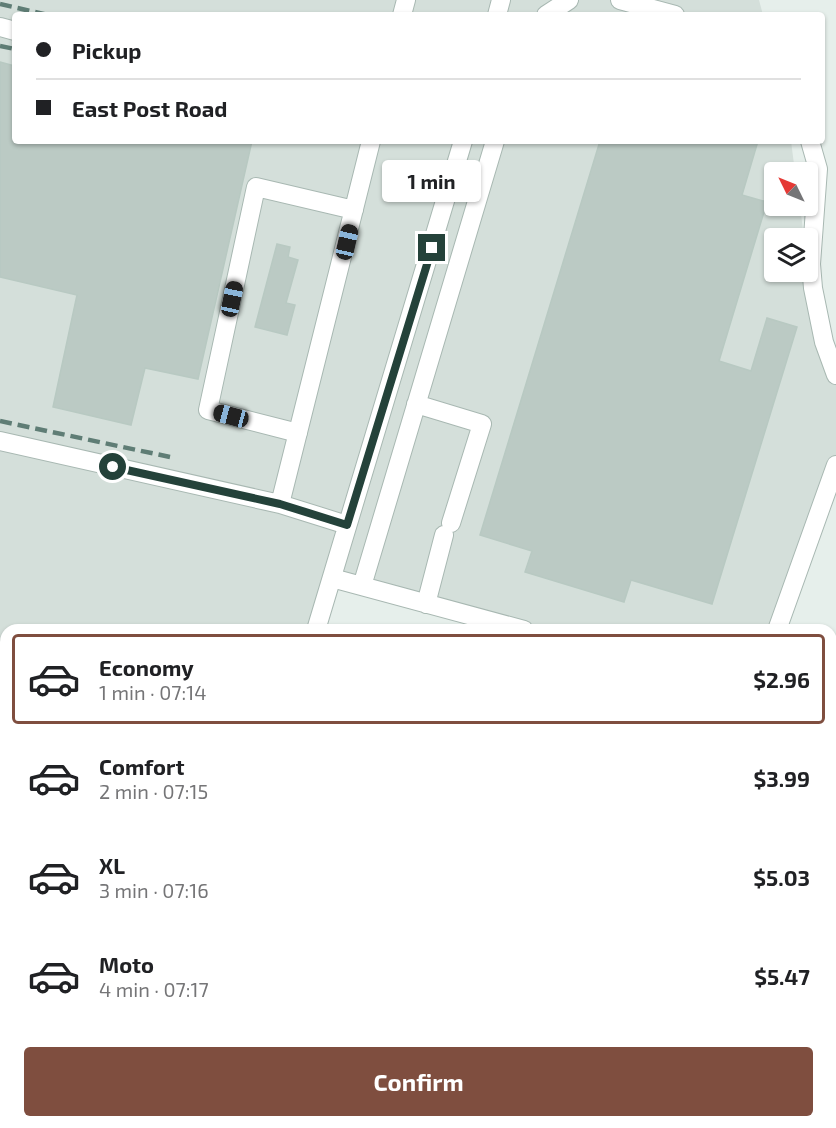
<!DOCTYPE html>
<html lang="en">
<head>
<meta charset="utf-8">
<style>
	:root { --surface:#fff; --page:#f6f6f6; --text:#202124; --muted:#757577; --line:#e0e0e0; --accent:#7f4e3f }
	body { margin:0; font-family:"Exo 2",sans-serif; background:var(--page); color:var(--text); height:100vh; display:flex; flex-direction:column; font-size:22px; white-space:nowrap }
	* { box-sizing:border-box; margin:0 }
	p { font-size:20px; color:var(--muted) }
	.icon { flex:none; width:33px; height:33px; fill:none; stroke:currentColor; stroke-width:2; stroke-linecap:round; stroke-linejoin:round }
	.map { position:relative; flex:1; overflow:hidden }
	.side { position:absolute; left:0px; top:624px; width:837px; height:504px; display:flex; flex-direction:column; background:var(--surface); border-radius:18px 18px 0 0; box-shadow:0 2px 4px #0004 }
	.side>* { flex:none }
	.banner { position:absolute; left:12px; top:12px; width:813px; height:132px; border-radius:6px; box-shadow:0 2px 4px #0004; display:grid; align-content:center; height:132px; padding:0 24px; background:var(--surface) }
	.needle { width:39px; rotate:313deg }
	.controls { position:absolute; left:764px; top:162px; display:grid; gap:12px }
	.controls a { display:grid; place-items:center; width:54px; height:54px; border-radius:6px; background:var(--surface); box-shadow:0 2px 4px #0004; font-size:30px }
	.end { position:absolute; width:27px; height:27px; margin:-14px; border:8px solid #24423a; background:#fff; box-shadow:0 0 0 3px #fff }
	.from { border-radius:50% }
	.bubble { position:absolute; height:42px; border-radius:6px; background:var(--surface); box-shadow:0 2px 4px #0004; font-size:20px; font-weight:700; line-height:42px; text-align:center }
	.car { position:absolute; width:18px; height:36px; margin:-18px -9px; border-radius:8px; box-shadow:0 0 4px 2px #0007; background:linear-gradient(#222 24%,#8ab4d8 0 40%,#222 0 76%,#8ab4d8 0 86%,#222 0) }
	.banner b { display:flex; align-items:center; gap:21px; height:57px; font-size:22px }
	.banner b+b { border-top:2px solid var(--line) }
	.banner i { width:15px; height:15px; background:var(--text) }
	ul { padding:10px 0 0; list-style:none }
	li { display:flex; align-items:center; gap:18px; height:90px; margin:0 12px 9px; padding:0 12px; border:3px solid transparent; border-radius:6px }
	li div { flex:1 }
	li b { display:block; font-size:22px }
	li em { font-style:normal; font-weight:700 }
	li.active { border-color:var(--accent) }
	li>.icon { width:54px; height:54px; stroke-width:1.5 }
	.primary-button { display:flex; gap:12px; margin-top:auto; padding:12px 24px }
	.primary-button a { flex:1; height:69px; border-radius:6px; background:var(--accent); color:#fff; font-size:24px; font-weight:700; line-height:69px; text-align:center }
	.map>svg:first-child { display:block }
	.built { fill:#d4dfda }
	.building { fill:#bbcac4; stroke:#b8c9c2; stroke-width:1.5 }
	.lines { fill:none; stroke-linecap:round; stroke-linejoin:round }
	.minor-casing { stroke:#a8b8b2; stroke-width:20 }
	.minor { stroke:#fff; stroke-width:18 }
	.rail { stroke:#5f7d75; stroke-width:4.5; stroke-dasharray:12 6; stroke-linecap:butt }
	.route { stroke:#24423a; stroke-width:8 }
</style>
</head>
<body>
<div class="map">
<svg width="836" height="1128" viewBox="0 0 836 1128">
	<rect width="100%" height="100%" fill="#e6efeb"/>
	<path class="built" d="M0,0H759L763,15H15V141H791L795,172H774V206H800L804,238H774V272H807L836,380V465L777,630H523L332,578L316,630H6V769L0,766Z"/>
	<path class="building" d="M0,62L15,66V141H252L198,379L145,368L131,425L53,407L77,295L0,277Z
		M600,141H758L742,195L767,202L719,361L751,371L767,318L797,327L712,604L631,580L624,602L525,572L532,551L480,535Z
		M277,244L290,247L288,257L298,260L286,303L295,305L287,335L255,327Z
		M0,858L6,860V884L0,883Z
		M0,1055L6,1057V1071L0,1069Z
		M76,1122H92L111,1128H74Z"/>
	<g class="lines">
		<defs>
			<path id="minor" d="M620,0L675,15
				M402,15L406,0
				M497,15L501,0
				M546,15L569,0
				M0,27L15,31
				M810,141L818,169L811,264L813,288L824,342L836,375
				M416,404L482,424L451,523
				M298,433L208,410L256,187L354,210
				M0,441L280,504
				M347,525L280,504L371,141
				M332,578L524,630
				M362,586L495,141
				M426,604L444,535
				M316,630L463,141
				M777,630L836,465
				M0,788L6,791
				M168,1128L170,1122
				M415,1128L416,1122"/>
		</defs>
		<use href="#minor" class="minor-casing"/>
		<use href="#minor" class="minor"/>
		<path class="rail" d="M0,4L48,15
			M0,46L15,49
			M0,421L170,457"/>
	</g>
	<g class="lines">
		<path class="route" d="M113,467L280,504L347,525L432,248"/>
	</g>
</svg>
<div class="controls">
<a><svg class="needle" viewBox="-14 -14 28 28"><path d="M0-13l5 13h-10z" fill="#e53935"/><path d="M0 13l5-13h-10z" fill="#757577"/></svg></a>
<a><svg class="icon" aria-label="layers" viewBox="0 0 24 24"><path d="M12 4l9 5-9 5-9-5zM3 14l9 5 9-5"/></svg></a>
</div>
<i class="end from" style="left:113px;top:467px"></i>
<i class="end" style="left:432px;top:248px"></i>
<div class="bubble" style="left:382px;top:160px;width:99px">1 min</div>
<i class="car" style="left:347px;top:242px;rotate:13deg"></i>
<i class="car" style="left:232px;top:299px;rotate:12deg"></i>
<i class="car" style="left:231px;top:416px;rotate:285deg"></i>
<div class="banner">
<b><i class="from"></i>Pickup</b>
<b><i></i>East Post Road</b>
</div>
<section class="side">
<ul>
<li class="active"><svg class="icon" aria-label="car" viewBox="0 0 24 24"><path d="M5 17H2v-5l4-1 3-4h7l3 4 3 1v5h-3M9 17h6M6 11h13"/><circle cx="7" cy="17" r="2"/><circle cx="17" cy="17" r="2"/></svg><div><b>Economy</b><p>1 min · 07:14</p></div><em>$2.96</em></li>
<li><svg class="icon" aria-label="car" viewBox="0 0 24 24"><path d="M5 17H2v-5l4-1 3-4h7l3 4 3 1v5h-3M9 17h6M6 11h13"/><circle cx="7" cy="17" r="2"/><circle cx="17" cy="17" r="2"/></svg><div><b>Comfort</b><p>2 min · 07:15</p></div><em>$3.99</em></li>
<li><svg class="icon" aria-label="car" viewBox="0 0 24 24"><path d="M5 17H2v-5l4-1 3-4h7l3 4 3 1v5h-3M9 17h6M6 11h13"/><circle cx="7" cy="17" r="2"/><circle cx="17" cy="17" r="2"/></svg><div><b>XL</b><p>3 min · 07:16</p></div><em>$5.03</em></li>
<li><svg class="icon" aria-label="car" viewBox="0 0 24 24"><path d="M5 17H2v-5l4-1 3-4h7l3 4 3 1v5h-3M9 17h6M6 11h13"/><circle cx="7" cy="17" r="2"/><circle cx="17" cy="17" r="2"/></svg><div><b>Moto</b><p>4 min · 07:17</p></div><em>$5.47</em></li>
</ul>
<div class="primary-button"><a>Confirm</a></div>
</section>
</div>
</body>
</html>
